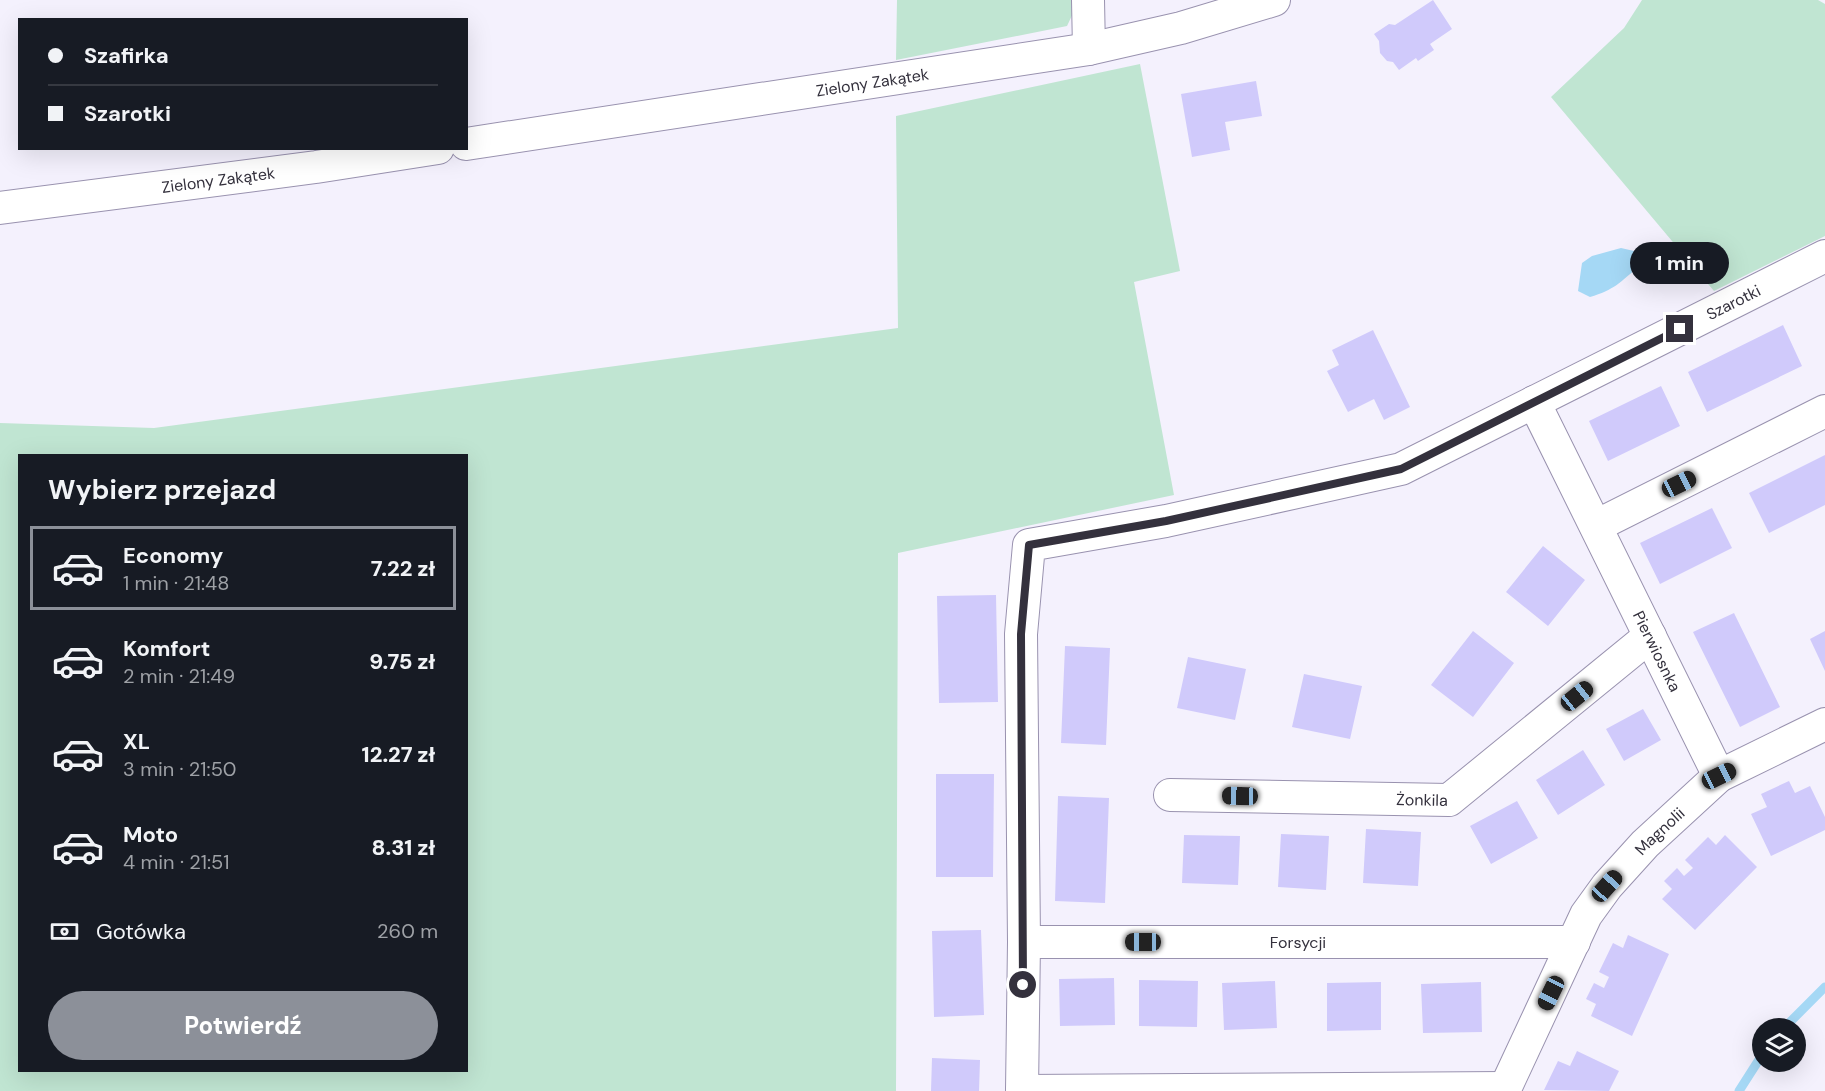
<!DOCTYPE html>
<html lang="pl">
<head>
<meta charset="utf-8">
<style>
	:root { --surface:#171b24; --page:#20242c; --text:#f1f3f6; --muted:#9ea1a6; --line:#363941; --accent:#8c9099 }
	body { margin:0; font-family:"DM Sans",sans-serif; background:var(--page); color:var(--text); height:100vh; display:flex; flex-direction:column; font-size:22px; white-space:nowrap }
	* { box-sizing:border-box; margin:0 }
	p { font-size:20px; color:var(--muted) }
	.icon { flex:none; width:33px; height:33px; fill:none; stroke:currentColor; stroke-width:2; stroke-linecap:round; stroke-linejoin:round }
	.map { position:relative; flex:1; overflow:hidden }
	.panel { position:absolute; left:18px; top:454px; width:450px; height:618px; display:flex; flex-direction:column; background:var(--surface); border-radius:0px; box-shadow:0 6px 24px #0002 }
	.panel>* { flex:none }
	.top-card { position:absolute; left:18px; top:18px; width:450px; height:132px; border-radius:0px; box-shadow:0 6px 24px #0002; display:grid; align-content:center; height:132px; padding:0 30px; background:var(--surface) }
	.tools { position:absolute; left:1752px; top:1018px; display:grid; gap:12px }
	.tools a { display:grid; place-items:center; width:54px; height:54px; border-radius:50%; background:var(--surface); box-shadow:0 6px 24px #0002; font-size:30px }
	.end { position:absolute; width:27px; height:27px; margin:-14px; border:8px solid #34313d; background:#fff; box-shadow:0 0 0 3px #fff }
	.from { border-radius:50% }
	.bubble { position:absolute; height:42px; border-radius:21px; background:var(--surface); box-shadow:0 6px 24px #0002; font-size:20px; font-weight:800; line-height:42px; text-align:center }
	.car { position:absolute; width:18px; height:36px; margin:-18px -9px; border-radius:8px; box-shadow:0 0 4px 2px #0007; background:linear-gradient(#222 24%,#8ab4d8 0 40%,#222 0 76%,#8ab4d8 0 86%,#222 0) }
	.top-card b { display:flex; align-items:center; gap:21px; height:57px; font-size:22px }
	.top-card b+b { border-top:2px solid var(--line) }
	.top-card i { width:15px; height:15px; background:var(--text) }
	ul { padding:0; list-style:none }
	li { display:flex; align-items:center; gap:18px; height:84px; margin:0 12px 9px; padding:0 18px; border:3px solid transparent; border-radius:0px }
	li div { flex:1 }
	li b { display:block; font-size:22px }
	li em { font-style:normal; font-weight:800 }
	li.on { border-color:var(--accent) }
	li>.icon { width:54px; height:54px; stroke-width:1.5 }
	h2 { padding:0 30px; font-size:27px; line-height:72px }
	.pay { display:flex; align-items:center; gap:15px; height:66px; padding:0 30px; font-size:22px }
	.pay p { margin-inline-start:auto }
	.cta { display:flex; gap:12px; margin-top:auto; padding:12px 30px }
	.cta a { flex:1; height:69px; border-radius:36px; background:var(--accent); color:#fff; font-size:24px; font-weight:800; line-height:69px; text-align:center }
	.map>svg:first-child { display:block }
	.green { fill:#c0e5d2; fill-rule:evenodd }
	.water { fill:#a5d8f5 }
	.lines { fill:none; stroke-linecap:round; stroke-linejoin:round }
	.stream { stroke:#a5d8f5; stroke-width:9 }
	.building { fill:#d0cafb }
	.street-casing { stroke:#9992af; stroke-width:34 }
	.street { stroke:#fff; stroke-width:32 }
	.route { stroke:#34313d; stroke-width:8 }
	.labels { text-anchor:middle; stroke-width:4.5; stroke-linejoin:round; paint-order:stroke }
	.street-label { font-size:16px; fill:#34313d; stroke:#fff }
</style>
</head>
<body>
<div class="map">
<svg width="1825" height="1091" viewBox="0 0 1825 1091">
	<rect width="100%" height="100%" fill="#f4f1fd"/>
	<path class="green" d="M897,0H1076V7L1067,26L896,60Z
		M1642,0H1818L1825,4V236L1714,291L1551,97L1624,28Z
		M1140,64L1180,271L1134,282L1174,495L898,553L896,1091H0V423L154,428L898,328L896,116ZM20,456H466V1071H20Z"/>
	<path class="water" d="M1621,248L1634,251L1638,258L1639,266C1621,282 1614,290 1590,297L1578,291L1582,263L1592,256Z"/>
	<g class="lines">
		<path class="stream" d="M1783,1029L1825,987
			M1739,1091L1762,1055"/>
	</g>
	<path class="building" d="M1433,0L1452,29L1430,44L1434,50L1418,61L1416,58L1399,70L1393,62L1387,61L1380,53L1379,41L1374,34L1389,24L1395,25Z
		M1256,81L1262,116L1225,122L1230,150L1192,157L1181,94Z
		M1783,325L1802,366L1707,412L1688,372Z
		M1373,330L1410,407L1384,420L1374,399L1348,412L1327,371L1339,365L1332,350Z
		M1661,386L1680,426L1608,461L1589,421Z
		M1825,455V505L1769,533L1749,493Z
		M1712,508L1732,548L1660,584L1640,543Z
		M1543,546L1585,580L1548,626L1506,592Z
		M996,595L998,702L939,703L937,596Z
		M1734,613L1780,707L1740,727L1693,632Z
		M1473,631L1514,663L1473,717L1431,685Z
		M1825,631V671L1810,639Z
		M1065,646L1110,648L1106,745L1061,743Z
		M1188,657L1246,669L1235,720L1177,708Z
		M1304,674L1362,686L1350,739L1292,727Z
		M1643,709L1661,740L1624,761L1606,729Z
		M1583,750L1605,785L1558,815L1536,780Z
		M936,774H994L993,877H936Z
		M1789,781L1795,793L1810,786L1825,817V830L1771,856L1751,814L1767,807L1761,794Z
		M1058,796L1109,798L1105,903L1055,901Z
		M1517,801L1538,838L1491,864L1470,826Z
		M1366,829L1421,832L1418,886L1363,883Z
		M1281,834L1329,836L1326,890L1278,887Z
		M1184,835L1240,836L1238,885L1182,883Z
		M1725,835L1757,867L1695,930L1662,899L1672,889L1664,881L1677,868L1684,876L1693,868L1685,860L1708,837L1716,845Z
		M981,930L984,1015L934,1017L932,931Z
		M1628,935L1669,954L1632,1036L1591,1016L1596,1004L1586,999L1594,983L1604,988L1609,977L1599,972L1613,943L1623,948Z
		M1114,978L1115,1025L1060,1026L1059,979Z
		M1139,980L1198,981L1197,1027L1139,1026Z
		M1275,981L1277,1028L1224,1030L1222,983Z
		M1381,982V1030L1327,1031V983Z
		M1481,982L1482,1032L1423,1033L1421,984Z
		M1577,1051L1619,1071L1609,1091L1544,1090L1558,1061L1570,1066Z
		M932,1058L980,1060L979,1091H931Z"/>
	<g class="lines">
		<defs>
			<g id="street">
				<path d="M1088,0L1089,49"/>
				<path id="s1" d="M466,144L1089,49L1181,28L1274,0"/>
				<path id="s2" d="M0,208L316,167L438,148"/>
				<path id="s3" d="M1534,402L1719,776"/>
				<path d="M1596,526L1825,411"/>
				<path id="s4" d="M1170,795L1449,800L1650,636"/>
				<path id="s5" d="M1024,942H1574"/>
				<path id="s6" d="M1022,1091L1024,942L1021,634L1029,545L1166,521L1401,469L1825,256"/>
				<path d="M1022,1091L1505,1088"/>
				<path id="s7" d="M1504,1091L1586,915L1607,886L1645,844L1719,776L1825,724"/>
			</g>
		</defs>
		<use href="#street" class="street-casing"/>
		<use href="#street" class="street"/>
	</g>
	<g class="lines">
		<path class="route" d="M1023,985L1021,634L1029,545L1166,521L1401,469L1680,329"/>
	</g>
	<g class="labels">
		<g class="street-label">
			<text dy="6" stroke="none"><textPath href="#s1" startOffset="411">Zielony Zakątek</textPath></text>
			<text dy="6" stroke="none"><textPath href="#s2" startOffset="220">Zielony Zakątek</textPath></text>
			<text dy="6" stroke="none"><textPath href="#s6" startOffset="1298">Szarotki</textPath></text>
			<text dy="6" stroke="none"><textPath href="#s3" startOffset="278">Pierwiosnka</textPath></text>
			<text dy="6" stroke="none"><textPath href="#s4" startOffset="252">Żonkila</textPath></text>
			<text dy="6" stroke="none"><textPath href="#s7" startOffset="306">Magnolii</textPath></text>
			<text dy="6" stroke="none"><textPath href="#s5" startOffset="274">Forsycji</textPath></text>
		</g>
	</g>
</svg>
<div class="tools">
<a><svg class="icon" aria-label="layers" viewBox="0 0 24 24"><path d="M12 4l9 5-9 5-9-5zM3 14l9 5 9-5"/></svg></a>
</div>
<i class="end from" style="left:1023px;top:985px"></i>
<i class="end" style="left:1680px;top:329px"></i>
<div class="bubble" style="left:1630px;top:242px;width:99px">1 min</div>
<i class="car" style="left:1679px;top:484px;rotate:64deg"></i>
<i class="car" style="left:1577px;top:696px;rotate:51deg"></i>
<i class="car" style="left:1719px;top:776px;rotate:64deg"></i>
<i class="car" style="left:1240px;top:796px;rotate:271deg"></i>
<i class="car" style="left:1607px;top:886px;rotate:42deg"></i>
<i class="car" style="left:1143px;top:942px;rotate:270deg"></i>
<i class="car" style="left:1551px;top:993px;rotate:206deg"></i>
<div class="top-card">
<b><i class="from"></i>Szafirka</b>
<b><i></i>Szarotki</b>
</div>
<section class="panel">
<h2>Wybierz przejazd</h2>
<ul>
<li class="on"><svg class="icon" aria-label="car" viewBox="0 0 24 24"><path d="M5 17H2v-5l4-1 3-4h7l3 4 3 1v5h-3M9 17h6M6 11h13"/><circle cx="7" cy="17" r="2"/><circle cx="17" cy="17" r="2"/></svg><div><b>Economy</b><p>1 min · 21:48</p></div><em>7.22 zł</em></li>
<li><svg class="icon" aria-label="car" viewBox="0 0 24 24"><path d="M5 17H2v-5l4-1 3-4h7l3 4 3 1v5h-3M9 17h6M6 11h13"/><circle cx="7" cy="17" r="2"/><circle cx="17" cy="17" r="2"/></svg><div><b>Komfort</b><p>2 min · 21:49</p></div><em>9.75 zł</em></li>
<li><svg class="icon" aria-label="car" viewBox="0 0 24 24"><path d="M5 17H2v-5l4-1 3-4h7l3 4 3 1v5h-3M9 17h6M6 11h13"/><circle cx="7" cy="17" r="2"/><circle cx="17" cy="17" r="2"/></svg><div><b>XL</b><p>3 min · 21:50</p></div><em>12.27 zł</em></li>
<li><svg class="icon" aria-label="car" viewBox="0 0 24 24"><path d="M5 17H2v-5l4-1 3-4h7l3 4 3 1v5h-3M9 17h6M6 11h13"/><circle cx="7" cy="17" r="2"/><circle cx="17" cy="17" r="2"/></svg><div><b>Moto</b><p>4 min · 21:51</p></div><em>8.31 zł</em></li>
</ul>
<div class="pay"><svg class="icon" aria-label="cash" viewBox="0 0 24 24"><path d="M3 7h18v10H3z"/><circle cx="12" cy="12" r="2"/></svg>Gotówka<p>260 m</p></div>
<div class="cta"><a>Potwierdź</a></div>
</section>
</div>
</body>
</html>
